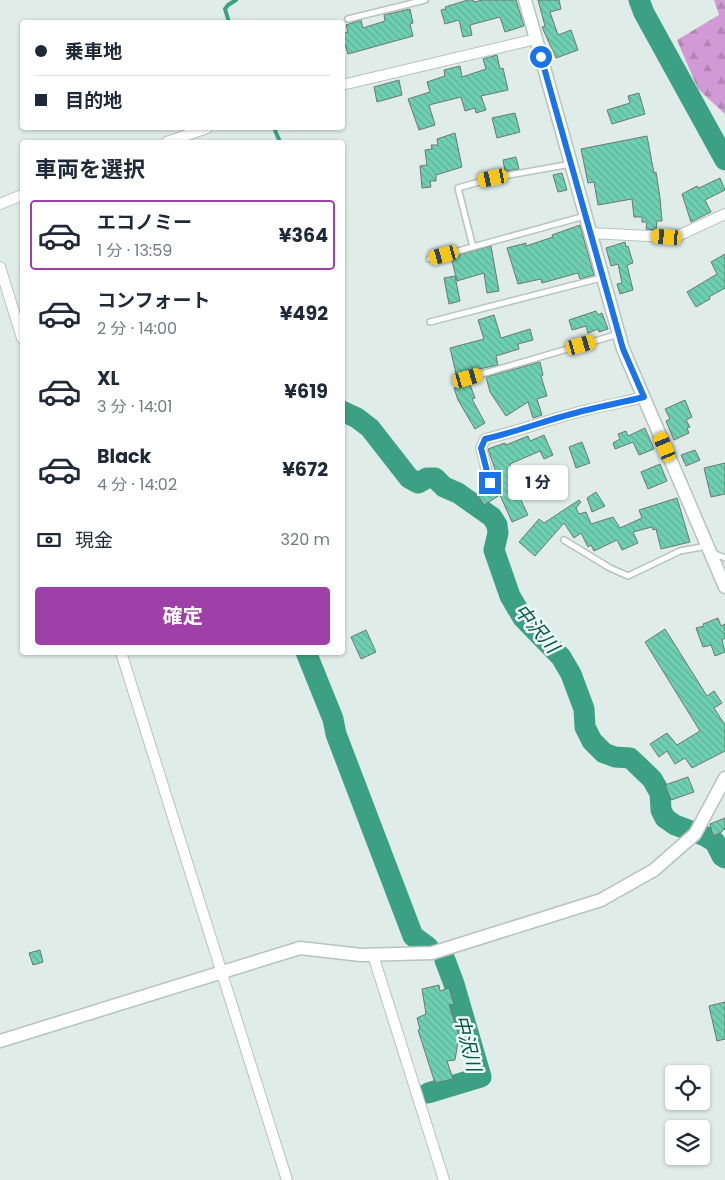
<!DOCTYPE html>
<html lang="ja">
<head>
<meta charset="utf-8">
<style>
	:root { --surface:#fff; --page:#f2f2f3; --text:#1f2937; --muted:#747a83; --line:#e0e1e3; --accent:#9e40a8 }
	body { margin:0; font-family:Poppins,"Noto Sans JP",sans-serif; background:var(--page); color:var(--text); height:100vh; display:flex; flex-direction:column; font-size:19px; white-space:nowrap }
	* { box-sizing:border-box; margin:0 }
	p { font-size:16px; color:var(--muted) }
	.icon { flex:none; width:28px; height:28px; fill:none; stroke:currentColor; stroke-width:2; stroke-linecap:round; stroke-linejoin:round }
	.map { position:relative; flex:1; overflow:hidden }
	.drawer { position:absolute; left:20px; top:140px; width:325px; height:515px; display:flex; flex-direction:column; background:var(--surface); border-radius:5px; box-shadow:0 1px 4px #0004 }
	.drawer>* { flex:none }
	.hud { position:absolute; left:20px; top:20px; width:325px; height:110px; border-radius:5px; box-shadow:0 1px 4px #0004; display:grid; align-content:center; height:110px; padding:0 15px; background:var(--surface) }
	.tools { position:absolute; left:665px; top:1065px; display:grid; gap:10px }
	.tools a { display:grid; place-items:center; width:45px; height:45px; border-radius:5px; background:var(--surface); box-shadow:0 1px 4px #0004; font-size:25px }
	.end { position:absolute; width:22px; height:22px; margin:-11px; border:6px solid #1a73e8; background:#fff; box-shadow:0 0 0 2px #fff }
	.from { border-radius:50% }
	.bubble { position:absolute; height:35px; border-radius:5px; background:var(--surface); box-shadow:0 1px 4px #0004; font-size:16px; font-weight:700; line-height:35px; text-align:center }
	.car { position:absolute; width:15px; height:30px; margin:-15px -8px; border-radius:6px; box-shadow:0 0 4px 1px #0007; background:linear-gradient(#f5c518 24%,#345 0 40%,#f5c518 0 76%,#345 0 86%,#f5c518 0) }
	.hud b { display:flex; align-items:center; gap:18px; height:48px; font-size:19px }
	.hud b+b { border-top:1px solid var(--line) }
	.hud i { width:12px; height:12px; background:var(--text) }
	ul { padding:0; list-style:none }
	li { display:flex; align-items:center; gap:15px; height:70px; margin:0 10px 8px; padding:0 5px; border:2px solid transparent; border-radius:5px }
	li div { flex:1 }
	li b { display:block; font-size:19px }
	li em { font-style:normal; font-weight:700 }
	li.selected { border-color:var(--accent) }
	li>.icon { width:45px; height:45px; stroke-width:1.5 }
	h2 { padding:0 15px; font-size:22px; line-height:60px }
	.pay { display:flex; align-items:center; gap:12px; height:55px; padding:0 15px; font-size:19px }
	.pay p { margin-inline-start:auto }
	.button { display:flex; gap:10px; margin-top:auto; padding:10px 15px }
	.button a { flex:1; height:58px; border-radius:5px; background:var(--accent); color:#fff; font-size:20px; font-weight:700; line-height:58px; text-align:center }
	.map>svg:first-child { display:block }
	.forest { fill:url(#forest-firs) }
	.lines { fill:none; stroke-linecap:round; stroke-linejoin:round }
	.stream { stroke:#3ca184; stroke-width:4 }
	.river { stroke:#3ca184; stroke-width:21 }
	.building { fill:url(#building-back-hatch); stroke:#6d7873 }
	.service-casing { stroke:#b7c3be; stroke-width:8 }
	.minor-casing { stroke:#b7c3be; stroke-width:12 }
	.tertiary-casing { stroke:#b7c3be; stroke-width:15 }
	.service { stroke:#fff; stroke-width:5 }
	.minor { stroke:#fff; stroke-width:10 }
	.tertiary { stroke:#fff; stroke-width:12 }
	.route { stroke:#1a73e8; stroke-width:6 }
	.labels { text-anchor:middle; stroke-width:5; stroke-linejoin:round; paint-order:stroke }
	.water-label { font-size:19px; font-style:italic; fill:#025844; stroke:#edf9f4 }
</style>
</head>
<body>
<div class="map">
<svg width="725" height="1180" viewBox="0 0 725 1180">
	<defs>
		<pattern id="forest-firs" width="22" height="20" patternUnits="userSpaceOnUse" patternTransform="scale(1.25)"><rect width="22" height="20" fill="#d19ad6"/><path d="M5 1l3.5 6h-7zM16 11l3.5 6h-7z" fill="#b284b7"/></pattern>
		<pattern id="building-back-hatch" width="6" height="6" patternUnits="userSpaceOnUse" patternTransform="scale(1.25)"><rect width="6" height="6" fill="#6fd0b1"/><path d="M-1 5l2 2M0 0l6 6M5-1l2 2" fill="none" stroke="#5fb297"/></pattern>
	</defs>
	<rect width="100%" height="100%" fill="#dfece7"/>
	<path class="forest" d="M714,0H725V114L698,89L677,40L719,15Z"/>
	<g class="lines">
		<path class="stream" d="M229,22L225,9L228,5L236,0
			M274,128L280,142"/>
		<path class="river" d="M639,0L644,13L725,160
			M342,411L357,418L370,428L409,478L418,483L427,478H435L444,487L458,493L492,517L497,525L498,533L494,550L510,596L523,618L561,657L571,674L584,709L585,727L592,741L604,753L615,757L630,758L652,779L660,793L661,810L665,818L675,825L705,836L715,842L722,856L725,858
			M306,652L333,719L336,734L413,936L428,947
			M428,1093L481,1077L454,984L445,960"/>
	</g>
	<path class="building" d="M468,0H473L474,2L483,0H516L524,26L505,32L500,17L470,25L472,35L463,37L459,20L445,24L441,10L446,9L445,7Z
		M538,0H559L561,9L550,12L558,35L571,30L578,50L556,58L542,27L545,26Z
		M410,9L413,23L410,24L413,36L348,54L345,44H342V33L348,32L346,25L361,20L363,28L385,21L384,15Z
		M497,55L500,69L503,68L508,90L481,96L486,110L476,113L475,108L465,111L461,97L429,105L435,125L419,130L408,99L430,92L427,82L445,76L444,70L460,66L462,77L486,69L483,59Z
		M399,80L402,95L377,102L374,87Z
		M639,93L645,114L612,124L607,110L630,103L628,96Z
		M515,113L520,132L497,138L492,118Z
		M455,133L462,167L436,175V181H430L431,187L422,188L420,166L427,165L425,150L432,149L431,145H438L437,139Z
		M647,136L654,173L656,172L660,198L662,221H657L656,230L646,229L647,222H642V217H634L632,199L598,205L594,182L588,183L581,149Z
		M516,157L519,169L505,171L503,160Z
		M562,173L567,190L558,192L553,175Z
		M720,178L725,190L705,200L711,212L691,222L682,194L697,186L699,188Z
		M580,225L594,275L580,279L578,273L542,283L541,279L518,284L507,248L526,243V246L553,237L552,235Z
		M625,242L626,247L628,246L633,263L627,265L633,290L620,294L617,284L622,283L618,264L611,266L606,248Z
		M491,246L499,291L487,293L484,273L457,281L451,257Z
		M725,254V288L709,297L710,299L696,307L687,292L717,274L711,262Z
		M455,276L460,301L449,304L444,278Z
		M596,311L598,315L602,313L608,329L599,332L598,329L588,333L586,326L572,330L569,320Z
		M494,315L501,338L530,329L533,340L518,344L519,349L496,356L498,365L465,372L466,374L464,380L469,382L475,398L472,399L485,423L475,429L458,400L454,388L459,386L450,348L484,339L478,320Z
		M540,362L543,375L541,376L547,396L537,399L542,415L533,418L528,402L506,416L490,392L486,377Z
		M685,400L692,417L686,420L690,427L687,428L689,433L674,440L666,421L670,419L665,409Z
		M645,428L654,449L639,455L633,442L615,449L613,443L620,439L618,434L626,431L628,436Z
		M544,435L553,455L544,459L540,451L510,464L520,493L518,494L528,515L512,522L500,495L484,505L477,494L486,488L492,489L497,484L495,469L488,449L505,443L506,445L528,436L530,441Z
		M582,442L590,463L576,468L569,447Z
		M695,450L700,460L686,466L681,455Z
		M725,463V494L711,497L704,468Z
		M660,464L667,481L648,489L641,472Z
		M596,492L605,506L592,512L587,498Z
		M677,498L690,542L661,549L656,529L653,530L652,527L633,532L638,543L622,550L617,540L594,551L591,545L588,547L581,533L574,538L564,523L535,556L519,542L539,519L544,523L579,500L581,502L576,508L579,514L586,512L591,524L613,517L620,528L642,518L639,510Z
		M718,618L721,626L725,624V638L722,640L725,652L715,656L711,645L703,647L696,628L704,626L703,624Z
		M665,629L707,696L714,691L722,703L714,708L725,725V751L692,768L685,758L675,764L667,751L659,757L650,744L667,733L677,745L700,731L645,642Z
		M366,630L376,652L361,659L351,637Z
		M688,777L694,792L671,800L665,785Z
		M725,818V829L722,830V832L713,836L710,824Z
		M40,950L43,962L33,965L29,953Z
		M439,985L440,991L449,988L454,1004L449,1005L459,1036L455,1060L447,1061L453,1079L435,1083L418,1030L420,1029L417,1018L426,1014L422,989Z
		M725,1002V1039L717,1041L709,1006Z"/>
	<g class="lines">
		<defs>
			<path id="service" d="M348,19L425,0
				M473,247L458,188L493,178L571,164
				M429,259L585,216
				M430,322L601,278
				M468,378L619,334
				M564,540L610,568L628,576L680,551L707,546
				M713,553L725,558"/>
			<path id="minor" d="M342,85L536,39
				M167,142L207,128
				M0,204L22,195
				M591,233L667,237L680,235L725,214
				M0,267L22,338
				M490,483L481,448L485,439C520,431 552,418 587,410C606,405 625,402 644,397
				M121,652L287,1180
				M373,955L444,1180"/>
			<path id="tertiary" d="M525,0L623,349L725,587
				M0,1041L300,948L361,955L432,953L601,900L654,870L695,834L725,778"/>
		</defs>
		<use href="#service" class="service-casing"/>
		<use href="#minor" class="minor-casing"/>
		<use href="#tertiary" class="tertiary-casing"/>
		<use href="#service" class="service"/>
		<use href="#minor" class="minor"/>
		<use href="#tertiary" class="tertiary"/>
	</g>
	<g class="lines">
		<path class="route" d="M490,483L481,448L485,439C520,431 552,418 587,410C606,405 625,402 644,397L623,349L541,57"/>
	</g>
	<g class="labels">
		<g class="water-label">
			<text transform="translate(537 628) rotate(50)" y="7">中沢川</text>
			<text transform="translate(468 1043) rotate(76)" y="7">中沢川</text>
		</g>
	</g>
</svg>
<div class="tools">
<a><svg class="icon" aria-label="locate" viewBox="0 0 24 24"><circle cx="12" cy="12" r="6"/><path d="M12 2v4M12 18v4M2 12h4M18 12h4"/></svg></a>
<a><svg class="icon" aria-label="layers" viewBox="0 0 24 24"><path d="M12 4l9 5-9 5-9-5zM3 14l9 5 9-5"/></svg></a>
</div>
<i class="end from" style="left:541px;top:57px"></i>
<i class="end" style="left:490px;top:483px"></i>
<div class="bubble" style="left:508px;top:465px;width:60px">1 分</div>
<i class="car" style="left:493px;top:178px;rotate:258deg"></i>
<i class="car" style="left:667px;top:237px;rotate:274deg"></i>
<i class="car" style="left:444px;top:255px;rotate:255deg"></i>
<i class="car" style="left:581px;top:345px;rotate:74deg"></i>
<i class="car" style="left:468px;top:378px;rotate:74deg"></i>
<i class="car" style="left:665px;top:447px;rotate:337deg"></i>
<div class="hud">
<b><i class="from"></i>乗車地</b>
<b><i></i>目的地</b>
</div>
<section class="drawer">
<h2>車両を選択</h2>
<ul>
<li class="selected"><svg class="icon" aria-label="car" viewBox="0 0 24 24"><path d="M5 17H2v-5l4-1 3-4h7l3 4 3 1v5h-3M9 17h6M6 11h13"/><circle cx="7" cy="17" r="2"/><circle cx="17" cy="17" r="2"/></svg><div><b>エコノミー</b><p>1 分 · 13:59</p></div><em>¥364</em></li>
<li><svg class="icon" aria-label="car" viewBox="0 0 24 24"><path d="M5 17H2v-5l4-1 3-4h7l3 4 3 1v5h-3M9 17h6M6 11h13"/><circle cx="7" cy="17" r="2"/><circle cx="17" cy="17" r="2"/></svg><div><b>コンフォート</b><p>2 分 · 14:00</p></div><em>¥492</em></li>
<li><svg class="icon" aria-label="car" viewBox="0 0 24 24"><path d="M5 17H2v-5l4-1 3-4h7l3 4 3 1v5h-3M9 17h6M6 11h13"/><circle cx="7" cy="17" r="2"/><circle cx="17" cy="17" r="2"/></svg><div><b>XL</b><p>3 分 · 14:01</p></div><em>¥619</em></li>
<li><svg class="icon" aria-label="car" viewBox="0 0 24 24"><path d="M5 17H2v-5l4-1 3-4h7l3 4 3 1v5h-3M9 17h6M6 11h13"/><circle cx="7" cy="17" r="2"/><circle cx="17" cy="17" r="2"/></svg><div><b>Black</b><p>4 分 · 14:02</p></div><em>¥672</em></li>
</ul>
<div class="pay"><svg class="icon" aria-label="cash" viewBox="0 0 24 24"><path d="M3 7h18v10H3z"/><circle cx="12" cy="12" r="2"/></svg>現金<p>320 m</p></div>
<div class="button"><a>確定</a></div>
</section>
</div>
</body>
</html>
